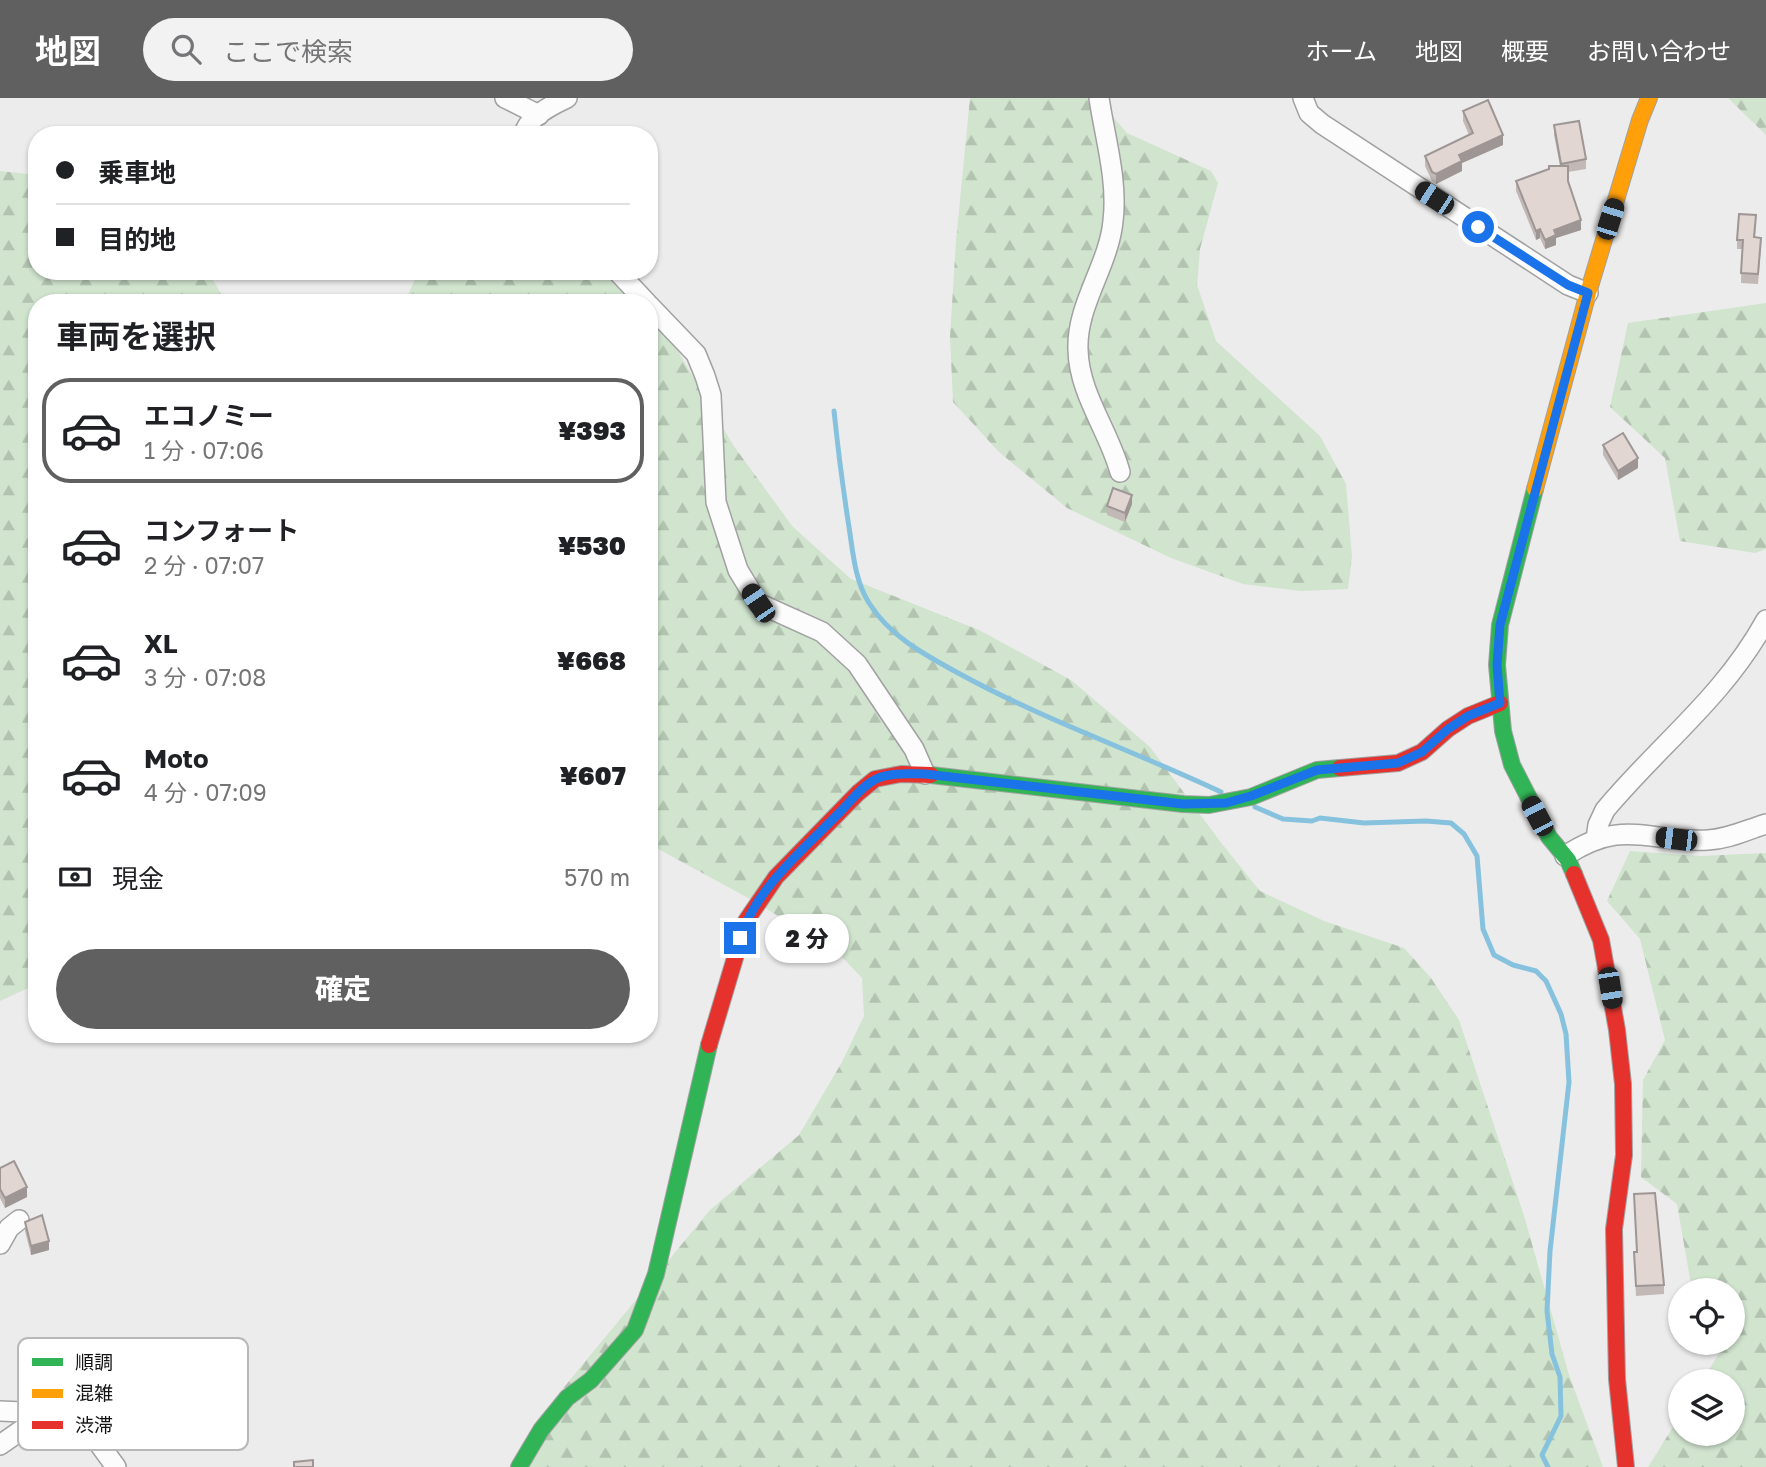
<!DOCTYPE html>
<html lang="ja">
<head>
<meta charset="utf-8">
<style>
	:root { --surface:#fff; --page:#f2f2f2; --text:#202124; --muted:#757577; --line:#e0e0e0; --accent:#606060 }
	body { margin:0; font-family:"Golos Text","Noto Sans JP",sans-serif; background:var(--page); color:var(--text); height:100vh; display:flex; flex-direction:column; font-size:26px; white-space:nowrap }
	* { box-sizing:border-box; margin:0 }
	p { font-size:23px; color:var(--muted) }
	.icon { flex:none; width:38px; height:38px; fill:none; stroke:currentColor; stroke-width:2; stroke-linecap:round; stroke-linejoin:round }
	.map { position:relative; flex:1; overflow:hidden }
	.drawer { position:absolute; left:28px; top:196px; width:630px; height:749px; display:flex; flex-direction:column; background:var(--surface); border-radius:28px; box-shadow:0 2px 5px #0004 }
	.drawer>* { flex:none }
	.top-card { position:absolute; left:28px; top:28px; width:630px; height:154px; border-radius:28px; box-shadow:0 2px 5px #0004; display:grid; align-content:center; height:154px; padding:0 28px; background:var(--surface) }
	.buttons { position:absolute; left:1668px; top:1180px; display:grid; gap:14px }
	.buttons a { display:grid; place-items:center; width:77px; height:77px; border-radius:50%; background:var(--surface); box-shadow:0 2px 5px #0004; font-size:35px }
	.end { position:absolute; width:32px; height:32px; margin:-16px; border:9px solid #1a73e8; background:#fff; box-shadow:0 0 0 4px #fff }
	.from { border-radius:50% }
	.bubble { position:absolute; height:49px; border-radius:24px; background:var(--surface); box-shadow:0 2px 5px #0004; font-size:23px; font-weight:800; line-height:49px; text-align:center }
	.car { position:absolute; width:21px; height:42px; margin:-21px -10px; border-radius:9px; box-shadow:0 0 5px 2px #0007; background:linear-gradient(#222 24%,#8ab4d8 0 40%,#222 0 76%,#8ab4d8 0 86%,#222 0) }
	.top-card b { display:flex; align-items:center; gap:24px; height:66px; font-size:26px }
	.top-card b+b { border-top:2px solid var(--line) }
	.top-card i { width:18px; height:18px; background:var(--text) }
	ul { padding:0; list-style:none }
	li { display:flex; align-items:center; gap:21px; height:105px; margin:0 14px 10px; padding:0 14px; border:4px solid transparent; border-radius:28px }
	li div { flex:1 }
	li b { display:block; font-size:26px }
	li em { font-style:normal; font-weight:800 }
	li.on { border-color:var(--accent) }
	li>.icon { width:63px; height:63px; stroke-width:1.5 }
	h2 { padding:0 28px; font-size:32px; line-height:84px }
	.pay { display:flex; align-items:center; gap:18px; height:77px; padding:0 28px; font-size:26px }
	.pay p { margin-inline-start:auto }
	.action { display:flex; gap:14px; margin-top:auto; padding:14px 28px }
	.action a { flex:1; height:80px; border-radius:42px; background:var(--accent); color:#fff; font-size:28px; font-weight:800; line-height:80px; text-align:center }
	header { display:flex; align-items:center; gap:42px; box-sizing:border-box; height:98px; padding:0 35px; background:var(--accent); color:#fff }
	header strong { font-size:33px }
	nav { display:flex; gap:38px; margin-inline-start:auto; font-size:24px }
	.search { width:490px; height:63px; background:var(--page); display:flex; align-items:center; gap:18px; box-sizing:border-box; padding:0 24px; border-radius:38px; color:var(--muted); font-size:26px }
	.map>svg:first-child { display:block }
	.forest { fill:url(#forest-firs) }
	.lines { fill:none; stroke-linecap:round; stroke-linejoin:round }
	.stream { stroke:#86c2de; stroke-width:5 }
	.street-casing { stroke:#a1a1a2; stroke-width:22 }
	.fast-casing { stroke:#a1a1a2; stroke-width:18 }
	.slow-casing { stroke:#a1a1a2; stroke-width:18 }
	.jam-casing { stroke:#a1a1a2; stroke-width:18 }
	.street { stroke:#fcfcfc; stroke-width:19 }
	.fast { stroke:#30b455; stroke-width:16 }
	.slow { stroke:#ff9f0a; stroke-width:16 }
	.jam { stroke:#e5322d; stroke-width:16 }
	.wall { fill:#c2b8b5 }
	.shaded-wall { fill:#9e9694 }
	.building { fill:#e2d6d3; stroke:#9e9694; stroke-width:2 }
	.route { stroke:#1a73e8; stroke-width:9 }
	.key { fill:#fff; stroke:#b8b8b9; stroke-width:2 }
	.key-label { font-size:19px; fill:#141415 }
</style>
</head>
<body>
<header>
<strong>地図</strong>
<div class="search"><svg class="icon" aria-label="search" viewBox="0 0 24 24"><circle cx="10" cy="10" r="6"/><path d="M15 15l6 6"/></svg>ここで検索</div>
<nav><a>ホーム</a><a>地図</a><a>概要</a><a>お問い合わせ</a></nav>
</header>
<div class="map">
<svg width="1766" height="1369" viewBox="0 0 1766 1369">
	<defs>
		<pattern id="forest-firs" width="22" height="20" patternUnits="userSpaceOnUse" patternTransform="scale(1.75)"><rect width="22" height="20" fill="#d0e4ce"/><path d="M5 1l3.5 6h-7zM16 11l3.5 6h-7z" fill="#b2c3b0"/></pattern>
	</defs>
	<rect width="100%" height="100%" fill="#ececec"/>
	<path class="forest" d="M970,0H1107L1106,11L1127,35L1211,73L1218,85L1200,151L1197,187L1216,243L1320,338L1346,386L1352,459L1348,491L1301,493L1243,486L1171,460L1067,410L999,354L953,304L950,239L956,143Z
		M1728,0H1766V37Z
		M0,73L37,77V173H208L226,205H37V886L0,903Z
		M419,173H630L635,180L733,347L793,429L851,481L979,532L1071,582L1150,649L1222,746L1260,793L1324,823L1404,850L1431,880L1459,922L1525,1121L1569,1277L1603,1369H523L560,1294L710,1112L799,1037L842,964L864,918L862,880L843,860L761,807L649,746V205H404Z
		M1766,205V451L1755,455L1680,443L1665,360L1610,309L1628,225Z
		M1630,753L1701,758L1766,755V1369H1648L1680,1318V1335H1732V1283H1702L1726,1244H1732V1192H1692L1677,1106L1641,1079L1643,982L1665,942L1640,841L1607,803Z"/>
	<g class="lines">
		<path class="stream" d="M834,313C838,352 843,391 849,429C853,455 855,483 869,505C890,539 927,558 960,576C1044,622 1134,653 1221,694
			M1255,709L1283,721L1312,723L1320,720L1364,725L1426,723L1451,725L1464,736L1477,758L1483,831L1494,857L1513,867L1536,873L1546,883L1561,916L1566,936L1569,984L1550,1153L1547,1213L1552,1256L1560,1279L1561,1318L1542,1357L1548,1369"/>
		<defs>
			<path id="street" d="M505,0L539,17
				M1099,0C1105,40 1118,83 1113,123C1109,167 1076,207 1078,252C1079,296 1109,333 1120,374
				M1303,0L1309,15L1322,26L1568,187L1588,195
				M524,37C527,19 552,7 567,0
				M617,173L647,205
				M649,207L696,256L705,278L711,297L716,404L738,472L758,505L822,534L857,566L914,651L925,676
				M1596,741L1598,727L1605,712C1660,646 1723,600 1766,522
				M1565,758C1624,719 1647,745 1708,742C1729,741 1746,732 1766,726
				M0,1146L9,1130L19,1122
				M0,1313L23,1314L35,1321
				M0,1347L43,1317L72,1319L86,1328L116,1369"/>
			<path id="fast" d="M1535,391L1500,527L1497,567L1503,633L1512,667L1549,739L1568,762L1574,776
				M931,677L1183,706L1209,707L1251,699L1317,672L1340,670
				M519,1369L541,1332L567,1300L591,1282L635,1232L656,1176L709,947"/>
			<path id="slow" d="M1535,391L1588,195L1640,22L1649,0"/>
			<path id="jam" d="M1340,670L1398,665L1422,654L1448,631L1468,618L1500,605
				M1574,776L1601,842L1617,932L1623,986L1624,1057L1614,1131L1617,1281L1626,1369
				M709,947L746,823L776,779L858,695L875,681L901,676L931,677"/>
		</defs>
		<use href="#street" class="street-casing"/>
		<use href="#fast" class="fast-casing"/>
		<use href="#slow" class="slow-casing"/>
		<use href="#jam" class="jam-casing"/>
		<use href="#street" class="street"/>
		<use href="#fast" class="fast"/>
		<use href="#slow" class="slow"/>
		<use href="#jam" class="jam"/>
	</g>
	<path class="wall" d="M1463,13L1503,47L1462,65V73L1436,86L1432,83L1425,68V58L1469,37L1463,23Z
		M1554,27L1586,61V71L1568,74V83L1581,132L1556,140V147L1545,151L1540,140L1536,142L1516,93V83L1560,68L1554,37Z
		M1756,126L1755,139L1761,149L1758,186L1741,185L1742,151H1737V142Z
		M1603,347L1638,370L1618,382L1603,357Z
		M1132,406L1125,424L1107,417V408Z
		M0,1070L27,1099L5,1110L0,1100Z
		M25,1124L49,1152L31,1157L25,1133Z
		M1634,1154L1664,1187V1196L1636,1198Z
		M71,1289L70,1307L57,1306V1301Z"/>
	<path class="shaded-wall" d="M1503,37V47L1462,65V73L1436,86V76L1459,57Z
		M1581,122V132L1556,140V147L1545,151V142L1554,132Z
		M1540,131V140L1536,142V133Z
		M1638,360V370L1618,382V373Z
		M1132,397V406L1125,424V415Z
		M27,1089V1099L5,1110V1100Z
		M49,1143V1152L31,1157V1148Z"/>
	<path class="building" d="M1488,2L1503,37L1459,57L1462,63L1436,76L1432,74L1425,58L1473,35L1463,13Z
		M1579,23L1586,61L1561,66L1554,27Z
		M1549,68H1568V83L1581,122L1554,132L1556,137L1545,142L1540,131L1536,133L1516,83L1549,71Z
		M1739,116L1756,117L1754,139L1761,140L1758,176L1741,175L1743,142H1737Z
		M1623,335L1638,360L1618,373L1603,347Z
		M1113,390L1132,397L1125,415L1107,408Z
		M14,1063L27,1089L5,1100L0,1091V1070Z
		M1655,1095L1664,1187L1636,1188L1634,1154H1637L1634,1096Z
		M42,1117L49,1143L31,1148L25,1124Z
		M313,1362V1369H294V1364Z"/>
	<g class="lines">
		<path class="route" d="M740,840C757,789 803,752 840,714C851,703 862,688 876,681C891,674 909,676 925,676L1183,706L1226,705L1251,698L1317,672L1398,665L1422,654L1448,631L1468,618L1500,605L1497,567L1500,527L1588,195L1568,187L1478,129"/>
	</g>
	<rect x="18" y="1240" width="230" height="112" rx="10" class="key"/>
	<rect x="32" y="1260" width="31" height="8" fill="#30b455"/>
	<rect x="32" y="1291" width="31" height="9" fill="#ff9f0a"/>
	<rect x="32" y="1323" width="31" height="8" fill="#e5322d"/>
	<g class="key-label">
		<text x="75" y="1271">順調</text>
		<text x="75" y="1302">混雑</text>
		<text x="75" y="1334">渋滞</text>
	</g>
</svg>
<div class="buttons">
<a><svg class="icon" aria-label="locate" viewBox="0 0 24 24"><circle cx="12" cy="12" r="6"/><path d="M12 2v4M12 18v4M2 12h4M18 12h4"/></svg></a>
<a><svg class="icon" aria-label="layers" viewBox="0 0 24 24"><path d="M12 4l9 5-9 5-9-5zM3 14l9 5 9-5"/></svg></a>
</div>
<i class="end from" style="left:1478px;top:129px"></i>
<i class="end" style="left:740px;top:840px"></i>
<div class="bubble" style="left:765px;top:816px;width:84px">2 分</div>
<i class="car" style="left:1434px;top:100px;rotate:303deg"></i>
<i class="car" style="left:1610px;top:121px;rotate:17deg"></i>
<i class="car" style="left:758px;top:505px;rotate:326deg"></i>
<i class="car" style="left:1537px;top:718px;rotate:332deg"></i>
<i class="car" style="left:1676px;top:741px;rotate:277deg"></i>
<i class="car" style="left:1610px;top:890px;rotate:171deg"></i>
<div class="top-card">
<b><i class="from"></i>乗車地</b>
<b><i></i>目的地</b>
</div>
<section class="drawer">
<h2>車両を選択</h2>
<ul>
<li class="on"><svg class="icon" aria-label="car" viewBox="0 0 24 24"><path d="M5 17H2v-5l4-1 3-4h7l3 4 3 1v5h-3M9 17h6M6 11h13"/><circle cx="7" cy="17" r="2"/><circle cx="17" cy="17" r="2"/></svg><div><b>エコノミー</b><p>1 分 · 07:06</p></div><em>¥393</em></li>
<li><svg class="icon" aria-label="car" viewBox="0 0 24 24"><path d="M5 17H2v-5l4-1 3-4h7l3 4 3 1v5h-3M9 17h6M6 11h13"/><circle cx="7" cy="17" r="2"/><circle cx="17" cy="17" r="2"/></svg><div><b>コンフォート</b><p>2 分 · 07:07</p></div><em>¥530</em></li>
<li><svg class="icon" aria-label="car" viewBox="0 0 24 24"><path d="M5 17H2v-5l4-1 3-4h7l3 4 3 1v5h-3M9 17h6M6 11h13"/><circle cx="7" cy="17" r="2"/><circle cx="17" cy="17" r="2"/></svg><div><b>XL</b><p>3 分 · 07:08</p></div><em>¥668</em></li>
<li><svg class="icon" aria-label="car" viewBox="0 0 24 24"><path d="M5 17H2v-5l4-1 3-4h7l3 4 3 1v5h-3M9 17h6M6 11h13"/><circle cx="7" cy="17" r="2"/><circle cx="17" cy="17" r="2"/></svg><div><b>Moto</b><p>4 分 · 07:09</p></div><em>¥607</em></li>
</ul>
<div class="pay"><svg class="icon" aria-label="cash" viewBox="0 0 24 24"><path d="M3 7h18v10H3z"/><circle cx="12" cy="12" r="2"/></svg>現金<p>570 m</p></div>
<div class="action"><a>確定</a></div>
</section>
</div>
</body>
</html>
